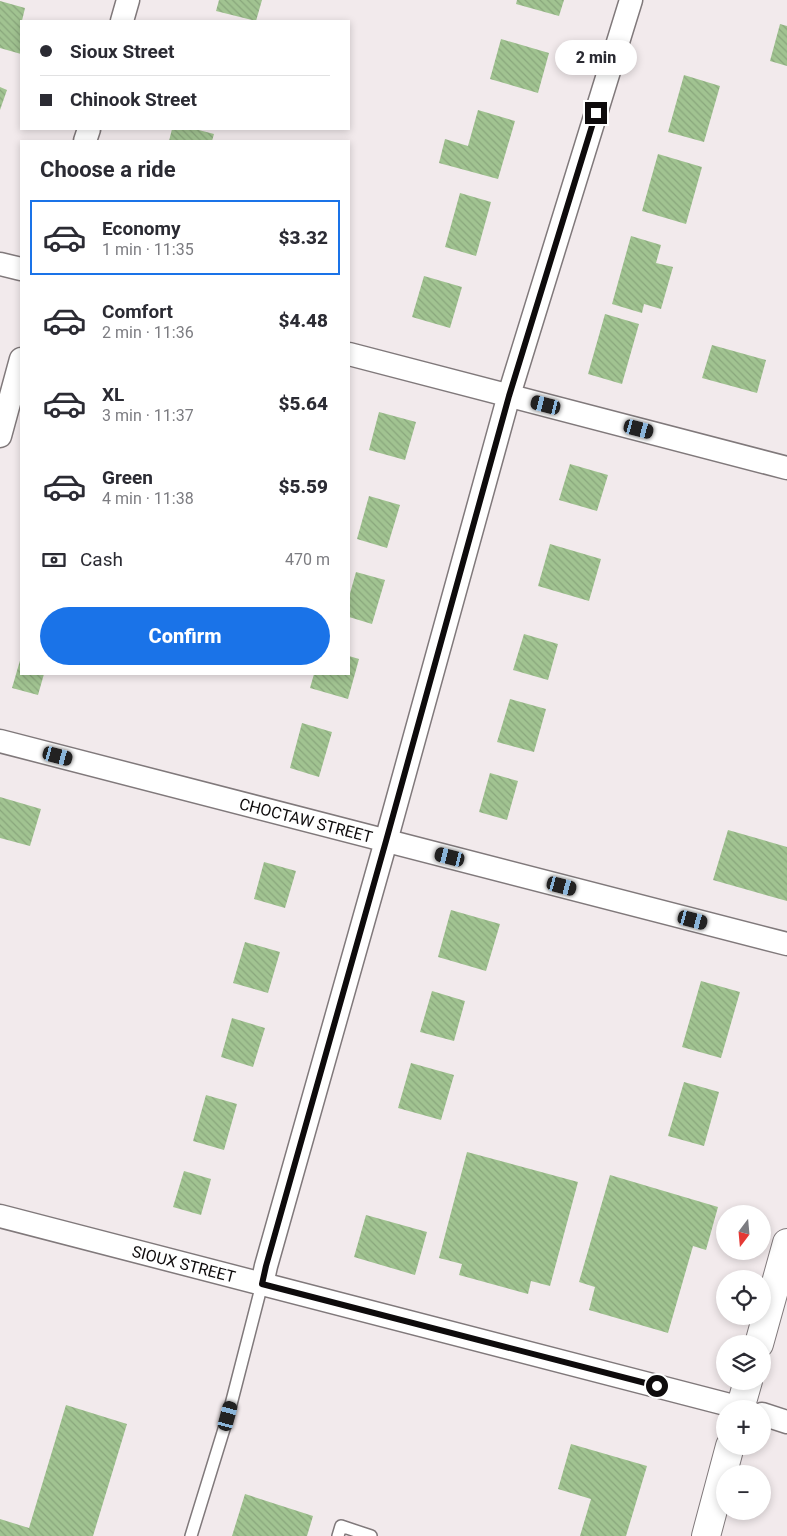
<!DOCTYPE html>
<html lang="en">
<head>
<meta charset="utf-8">
<style>
	:root { --surface:#fff; --page:#f2f2f3; --text:#2b2b33; --muted:#7c7c81; --line:#e1e1e2; --accent:#1a73e8 }
	body { margin:0; font-family:Roboto,sans-serif; background:var(--page); color:var(--text); height:100vh; display:flex; flex-direction:column; font-size:19px; white-space:nowrap }
	* { box-sizing:border-box; margin:0 }
	p { font-size:16px; color:var(--muted) }
	.icon { flex:none; width:28px; height:28px; fill:none; stroke:currentColor; stroke-width:2; stroke-linecap:round; stroke-linejoin:round }
	.map { position:relative; flex:1; overflow:hidden }
	.sheet { position:absolute; left:20px; top:140px; width:330px; height:535px; display:flex; flex-direction:column; background:var(--surface); border-radius:0px; box-shadow:0 2px 8px #0003 }
	.sheet>* { flex:none }
	.top-card { position:absolute; left:20px; top:20px; width:330px; height:110px; border-radius:0px; box-shadow:0 2px 8px #0003; display:grid; align-content:center; height:110px; padding:0 20px; background:var(--surface) }
	.needle { width:32px; rotate:196deg }
	.controls { position:absolute; left:716px; top:1205px; display:grid; gap:10px }
	.controls a { display:grid; place-items:center; width:55px; height:55px; border-radius:50%; background:var(--surface); box-shadow:0 2px 8px #0003; font-size:25px }
	.end { position:absolute; width:22px; height:22px; margin:-11px; border:6px solid #0e0b0c; background:#fff; box-shadow:0 0 0 2px #fff }
	.from { border-radius:50% }
	.bubble { position:absolute; height:35px; border-radius:18px; background:var(--surface); box-shadow:0 2px 8px #0003; font-size:16px; font-weight:800; line-height:35px; text-align:center }
	.car { position:absolute; width:15px; height:30px; margin:-15px -8px; border-radius:6px; box-shadow:0 0 4px 1px #0007; background:linear-gradient(#222 24%,#8ab4d8 0 40%,#222 0 76%,#8ab4d8 0 86%,#222 0) }
	.top-card b { display:flex; align-items:center; gap:18px; height:48px; font-size:19px }
	.top-card b+b { border-top:1px solid var(--line) }
	.top-card i { width:12px; height:12px; background:var(--text) }
	ul { padding:0; list-style:none }
	li { display:flex; align-items:center; gap:15px; height:75px; margin:0 10px 8px; padding:0 10px; border:2px solid transparent; border-radius:0px }
	li div { flex:1 }
	li b { display:block; font-size:19px }
	li em { font-style:normal; font-weight:800 }
	li.current { border-color:var(--accent) }
	li>.icon { width:45px; height:45px; stroke-width:1.5 }
	h2 { padding:0 20px; font-size:22px; line-height:60px }
	.pay { display:flex; align-items:center; gap:12px; height:55px; padding:0 20px; font-size:19px }
	.pay p { margin-inline-start:auto }
	.action { display:flex; gap:10px; margin-top:auto; padding:10px 20px }
	.action a { flex:1; height:58px; border-radius:30px; background:var(--accent); color:#fff; font-size:20px; font-weight:800; line-height:58px; text-align:center }
	.map>svg:first-child { display:block }
	.building { fill:url(#building-back-hatch) }
	.lines { fill:none; stroke-linecap:round; stroke-linejoin:round }
	.lane-casing { stroke:#80797b; stroke-width:14 }
	.street-casing { stroke:#80797b; stroke-width:25 }
	.secondary-casing { stroke:#80797b; stroke-width:30 }
	.lane { stroke:#fff; stroke-width:11 }
	.street { stroke:#fff; stroke-width:22 }
	.secondary { stroke:#fff; stroke-width:28 }
	.route { stroke:#0e0b0c; stroke-width:6 }
	.labels { text-anchor:middle; stroke-width:4.5; stroke-linejoin:round; paint-order:stroke }
	.street-label { font-size:16px; fill:#0e0b0c; stroke:#fef8f9 }
</style>
</head>
<body>
<div class="map">
<svg width="787" height="1536" viewBox="0 0 787 1536">
	<defs>
		<pattern id="building-back-hatch" width="6" height="6" patternUnits="userSpaceOnUse" patternTransform="scale(1.25)"><rect width="6" height="6" fill="#a1c391"/><path d="M-1 5l2 2M0 0l6 6M5-1l2 2" fill="none" stroke="#89a67c"/></pattern>
	</defs>
	<rect width="100%" height="100%" fill="#f2eaec"/>
	<path class="building" d="M219,0H262L256,21L216,11Z
		M517,0H564L559,16L516,4Z
		M0,1L25,8L21,25V54L0,48Z
		M780,24L787,26V66L770,61Z
		M501,39L549,53L538,93L490,79Z
		M684,75L720,86L704,142L668,132Z
		M0,87L7,90L0,110Z
		M478,110L515,121L498,179L439,163L445,139L468,146Z
		M172,129H195L214,134L212,141H169Z
		M658,154L702,167L686,224L642,211Z
		M460,193L491,202L476,256L445,247Z
		M631,236L661,245L656,263L673,267L661,309L644,304L642,313L612,304Z
		M424,276L462,287L450,328L412,317Z
		M605,314L639,324L622,384L588,374Z
		M712,345L766,360L757,393L702,378Z
		M379,412L416,422L405,460L369,450Z
		M570,464L608,475L597,511L559,500Z
		M369,496L400,505L387,548L357,539Z
		M550,544L601,559L589,601L538,586Z
		M356,572L385,580L372,624L349,617V597Z
		M524,634L558,644L548,680L513,670Z
		M349,656L359,659L348,699L310,688L314,674H349Z
		M21,657V674H44L38,695L12,688Z
		M510,699L546,709L534,752L497,742Z
		M302,723L332,732L319,777L290,768Z
		M490,773L518,781L507,820L479,812Z
		M0,797L41,809L30,846L0,838Z
		M728,830L787,847V901L713,880Z
		M264,862L296,871L285,908L254,899Z
		M451,910L500,924L486,971L438,957Z
		M245,942L280,952L268,993L233,983Z
		M701,981L740,992L721,1058L682,1047Z
		M432,991L465,1001L454,1041L420,1032Z
		M232,1018L265,1028L253,1067L221,1057Z
		M411,1063L454,1075L441,1120L398,1108Z
		M684,1082L719,1092L704,1146L668,1136Z
		M206,1095L237,1104L224,1150L193,1141Z
		M467,1152L578,1182L550,1286L531,1281L528,1294L459,1275L462,1264L439,1258Z
		M184,1171L211,1179L201,1215L173,1207Z
		M610,1175L718,1207L706,1250L693,1246L668,1333L589,1310L595,1287L579,1282Z
		M366,1215L427,1232L415,1275L354,1257Z
		M66,1405L127,1424L93,1536H0V1519L29,1528Z
		M571,1444L647,1466L626,1536H580L591,1499L558,1489Z
		M245,1494L313,1516L307,1536H232Z"/>
	<g class="lines">
		<defs>
			<path id="lane" d="M191,1536L228,1416L262,1284
				M338,1536L341,1526L371,1536"/>
			<g id="street">
				<path d="M122,21L128,0"/>
				<path d="M85,141L89,129"/>
				<path d="M0,264L21,269"/>
				<path d="M349,354L787,468"/>
				<path d="M0,436L21,359"/>
				<path id="s1" d="M0,741L787,944"/>
				<path id="s2" d="M0,1216L745,1409"/>
				<path d="M262,1284L266,1266L386,841L509,395L631,0"/>
				<path d="M762,1414L787,1422"/>
			</g>
			<path id="secondary" d="M759,1344L787,1243
				M740,1409L748,1381
				M706,1536L730,1446"/>
		</defs>
		<use href="#lane" class="lane-casing"/>
		<use href="#street" class="street-casing"/>
		<use href="#secondary" class="secondary-casing"/>
		<use href="#lane" class="lane"/>
		<use href="#street" class="street"/>
		<use href="#secondary" class="secondary"/>
	</g>
	<g class="lines">
		<path class="route" d="M596,113L509,396L386,841L266,1266L262,1284L657,1386"/>
	</g>
	<g class="labels">
		<g class="street-label">
			<text dy="6" stroke="none"><textPath href="#s1" startOffset="316">CHOCTAW STREET</textPath></text>
			<text dy="6" stroke="none"><textPath href="#s2" startOffset="190">SIOUX STREET</textPath></text>
		</g>
	</g>
</svg>
<div class="controls">
<a><svg class="needle" viewBox="-14 -14 28 28"><path d="M0-13l5 13h-10z" fill="#e53935"/><path d="M0 13l5-13h-10z" fill="#7c7c81"/></svg></a>
<a><svg class="icon" aria-label="locate" viewBox="0 0 24 24"><circle cx="12" cy="12" r="6"/><path d="M12 2v4M12 18v4M2 12h4M18 12h4"/></svg></a>
<a><svg class="icon" aria-label="layers" viewBox="0 0 24 24"><path d="M12 4l9 5-9 5-9-5zM3 14l9 5 9-5"/></svg></a>
<a>+</a>
<a>−</a>
</div>
<i class="end from" style="left:657px;top:1386px"></i>
<i class="end" style="left:596px;top:113px"></i>
<div class="bubble" style="left:555px;top:40px;width:82px">2 min</div>
<i class="car" style="left:546px;top:405px;rotate:284deg"></i>
<i class="car" style="left:639px;top:429px;rotate:105deg"></i>
<i class="car" style="left:58px;top:756px;rotate:105deg"></i>
<i class="car" style="left:450px;top:857px;rotate:284deg"></i>
<i class="car" style="left:562px;top:886px;rotate:105deg"></i>
<i class="car" style="left:693px;top:920px;rotate:105deg"></i>
<i class="car" style="left:228px;top:1416px;rotate:15deg"></i>
<div class="top-card">
<b><i class="from"></i>Sioux Street</b>
<b><i></i>Chinook Street</b>
</div>
<section class="sheet">
<h2>Choose a ride</h2>
<ul>
<li class="current"><svg class="icon" aria-label="car" viewBox="0 0 24 24"><path d="M5 17H2v-5l4-1 3-4h7l3 4 3 1v5h-3M9 17h6M6 11h13"/><circle cx="7" cy="17" r="2"/><circle cx="17" cy="17" r="2"/></svg><div><b>Economy</b><p>1 min · 11:35</p></div><em>$3.32</em></li>
<li><svg class="icon" aria-label="car" viewBox="0 0 24 24"><path d="M5 17H2v-5l4-1 3-4h7l3 4 3 1v5h-3M9 17h6M6 11h13"/><circle cx="7" cy="17" r="2"/><circle cx="17" cy="17" r="2"/></svg><div><b>Comfort</b><p>2 min · 11:36</p></div><em>$4.48</em></li>
<li><svg class="icon" aria-label="car" viewBox="0 0 24 24"><path d="M5 17H2v-5l4-1 3-4h7l3 4 3 1v5h-3M9 17h6M6 11h13"/><circle cx="7" cy="17" r="2"/><circle cx="17" cy="17" r="2"/></svg><div><b>XL</b><p>3 min · 11:37</p></div><em>$5.64</em></li>
<li><svg class="icon" aria-label="car" viewBox="0 0 24 24"><path d="M5 17H2v-5l4-1 3-4h7l3 4 3 1v5h-3M9 17h6M6 11h13"/><circle cx="7" cy="17" r="2"/><circle cx="17" cy="17" r="2"/></svg><div><b>Green</b><p>4 min · 11:38</p></div><em>$5.59</em></li>
</ul>
<div class="pay"><svg class="icon" aria-label="cash" viewBox="0 0 24 24"><path d="M3 7h18v10H3z"/><circle cx="12" cy="12" r="2"/></svg>Cash<p>470 m</p></div>
<div class="action"><a>Confirm</a></div>
</section>
</div>
</body>
</html>
